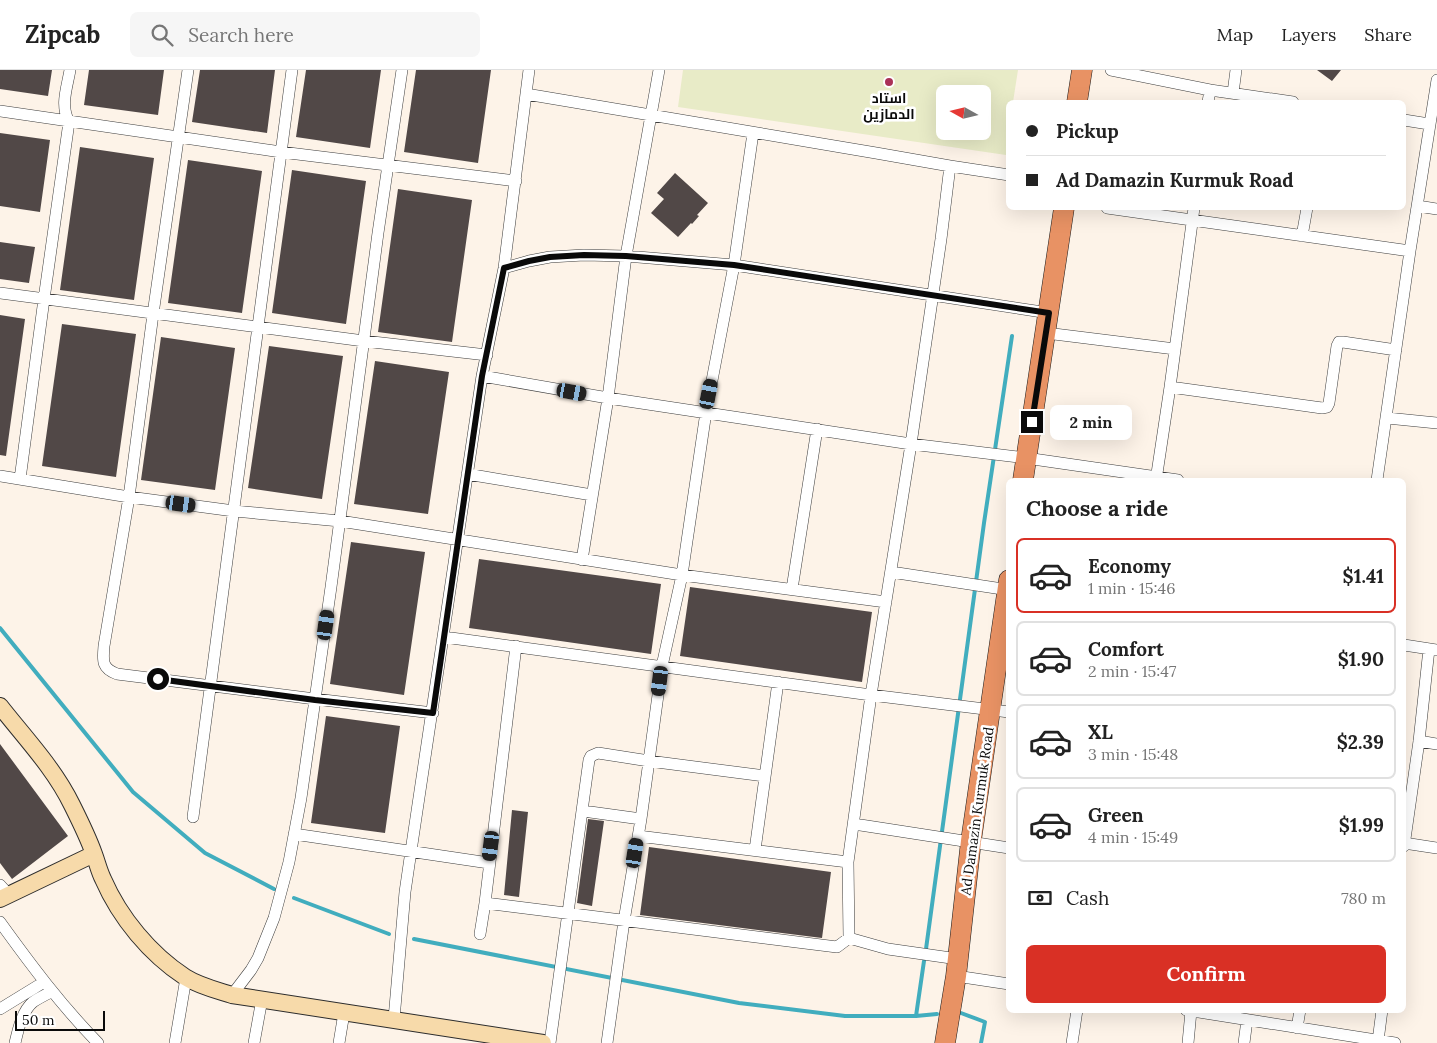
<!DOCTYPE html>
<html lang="en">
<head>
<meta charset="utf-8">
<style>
	:root { --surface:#fff; --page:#f6f6f6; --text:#222; --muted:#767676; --line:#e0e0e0; --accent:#d93025 }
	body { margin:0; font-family:Lora,Cairo,serif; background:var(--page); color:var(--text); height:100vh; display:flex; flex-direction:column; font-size:19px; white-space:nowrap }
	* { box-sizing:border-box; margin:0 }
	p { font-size:16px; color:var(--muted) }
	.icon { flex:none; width:28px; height:28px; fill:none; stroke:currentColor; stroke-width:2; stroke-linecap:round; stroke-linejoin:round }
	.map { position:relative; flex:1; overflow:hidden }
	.sheet { position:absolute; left:1006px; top:408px; width:400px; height:535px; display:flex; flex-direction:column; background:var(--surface); border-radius:8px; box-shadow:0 5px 20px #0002 }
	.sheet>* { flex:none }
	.banner { position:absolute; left:1006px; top:30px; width:400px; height:110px; border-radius:8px; box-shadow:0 5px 20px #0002; display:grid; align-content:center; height:110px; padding:0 20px; background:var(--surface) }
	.needle { width:32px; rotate:278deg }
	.tools { position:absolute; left:936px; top:15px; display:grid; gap:10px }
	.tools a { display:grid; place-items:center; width:55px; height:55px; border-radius:8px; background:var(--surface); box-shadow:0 5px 20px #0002; font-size:25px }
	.scale { position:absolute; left:15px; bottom:12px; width:90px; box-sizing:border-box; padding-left:5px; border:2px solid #0a0a0a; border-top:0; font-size:14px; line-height:18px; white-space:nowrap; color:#0a0a0a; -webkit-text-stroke:4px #fff; paint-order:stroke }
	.end { position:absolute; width:22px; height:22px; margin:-11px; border:6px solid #0a0a0a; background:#fff; box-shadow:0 0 0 2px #fff }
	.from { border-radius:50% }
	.bubble { position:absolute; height:35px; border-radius:8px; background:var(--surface); box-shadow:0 5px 20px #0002; font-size:16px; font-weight:700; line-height:35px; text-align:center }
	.car { position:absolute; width:15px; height:30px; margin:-15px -8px; border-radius:6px; box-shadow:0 0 4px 1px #0007; background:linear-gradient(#222 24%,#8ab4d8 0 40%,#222 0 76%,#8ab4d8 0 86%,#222 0) }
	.banner b { display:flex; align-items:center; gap:18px; height:48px; font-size:19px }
	.banner b+b { border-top:1px solid var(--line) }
	.banner i { width:12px; height:12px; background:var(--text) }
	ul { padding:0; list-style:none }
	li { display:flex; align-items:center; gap:15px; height:75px; margin:0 10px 8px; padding:0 10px; border:2px solid var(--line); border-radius:8px }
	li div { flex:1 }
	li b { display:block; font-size:19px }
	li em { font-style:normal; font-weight:700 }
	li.active { border-color:var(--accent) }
	li>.icon { width:45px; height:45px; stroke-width:1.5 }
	h2 { padding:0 20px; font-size:22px; line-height:60px }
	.pay { display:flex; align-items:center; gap:12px; height:55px; padding:0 20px; font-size:19px }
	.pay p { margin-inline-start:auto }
	.primary-button { display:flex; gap:10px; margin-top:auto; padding:10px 20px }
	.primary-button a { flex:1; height:58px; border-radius:8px; background:var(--accent); color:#fff; font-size:20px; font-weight:700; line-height:58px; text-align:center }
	header { display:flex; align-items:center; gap:30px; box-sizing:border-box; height:70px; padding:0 25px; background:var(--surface); border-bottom:1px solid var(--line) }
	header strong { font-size:24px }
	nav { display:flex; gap:28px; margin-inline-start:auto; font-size:18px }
	.search { width:350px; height:45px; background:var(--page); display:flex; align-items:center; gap:12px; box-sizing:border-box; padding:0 18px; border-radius:8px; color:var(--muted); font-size:19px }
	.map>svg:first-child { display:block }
	.pitch { fill:#e8ebc7; fill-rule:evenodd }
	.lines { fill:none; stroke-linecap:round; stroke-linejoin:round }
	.stream { stroke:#41adbe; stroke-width:4 }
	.building { fill:#514847 }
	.minor-casing { stroke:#3d3d3d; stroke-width:12 }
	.secondary-casing { stroke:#2c2c2c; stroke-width:18 }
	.trunk-casing { stroke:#1b1b1b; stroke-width:21 }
	.minor { stroke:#fff; stroke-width:11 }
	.secondary { stroke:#f7daaa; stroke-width:16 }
	.trunk { stroke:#e89264; stroke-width:20 }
	.route { stroke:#0a0a0a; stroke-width:6 }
	.poi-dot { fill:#aa3156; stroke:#fff; stroke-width:2 }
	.labels { text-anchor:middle; stroke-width:5; stroke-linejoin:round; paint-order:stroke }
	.poi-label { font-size:14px; font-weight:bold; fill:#0a0a0a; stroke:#fff }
	.street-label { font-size:14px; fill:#0a0a0a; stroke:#fff }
</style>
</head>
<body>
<header>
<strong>Zipcab</strong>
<div class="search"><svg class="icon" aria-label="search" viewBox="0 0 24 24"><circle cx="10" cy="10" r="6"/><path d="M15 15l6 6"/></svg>Search here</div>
<nav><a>Map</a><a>Layers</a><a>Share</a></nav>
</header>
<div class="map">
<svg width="1437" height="973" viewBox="0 0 1437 973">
	<rect width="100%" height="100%" fill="#fdf3e8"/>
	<path class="pitch" d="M683,0H1018L1013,32H1009V65L1006,85L678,37ZM945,24H982V61H945Z"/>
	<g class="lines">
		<path class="stream" d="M0,558L133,722L205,783L274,819
			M294,828L389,864
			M414,869L739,933L845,946H916L937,944
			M926,879L984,453L1012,266
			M961,943L985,952L981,973
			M916,946L924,891"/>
	</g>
	<path class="building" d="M0,0H52L48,26L0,19Z
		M89,0H164L158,45L84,35Z
		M200,0H275L267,63L192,52Z
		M306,0H381L370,78L296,67Z
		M416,0H491L478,93L404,82Z
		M1317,0H1341L1332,11Z
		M0,63L50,70L40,142L0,136Z
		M80,77L154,88L134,230L60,220Z
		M188,90L262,101L242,243L168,233Z
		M292,100L366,111L346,254L272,243Z
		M675,103L708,133L697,145L699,146L692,154L691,153L678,167L651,143L664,129L657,123Z
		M398,119L472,130L452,272L378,262Z
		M0,172L35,177L29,213L0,209Z
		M0,245L25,249L6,386L0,385Z
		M62,254L136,264L116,407L42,396Z
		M161,267L235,278L215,420L141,410Z
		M269,276L343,286L322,429L248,418Z
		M375,291L449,302L428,444L354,434Z
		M351,472L425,482L404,625L330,614Z
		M479,489L661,514L651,584L469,558Z
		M690,517L872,542L862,612L680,586Z
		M326,646L400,656L385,763L311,753Z
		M0,674L68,766L12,809L0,793Z
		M512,740L528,742L519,827L504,825Z
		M588,749L604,751L592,836L577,833Z
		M649,777L831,802L822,868L640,845Z"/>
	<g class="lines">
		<defs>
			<path id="minor" d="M188,0L153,244L129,427L104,576C103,590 101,598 117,604L315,629L433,643
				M1111,0L1210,20L1293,32
				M1233,23L1236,0
				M526,24L876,83L950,96L1009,105
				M1208,32L1210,20
				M0,41L281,82L516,111
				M1404,50L1429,54
				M1418,136L1437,139
				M1107,138L1410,181
				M1302,166L1307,138
				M504,198L529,191L550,187L584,185L626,186L734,195L1049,243
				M0,223L364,271L487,285
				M1046,263L1175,279
				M482,306L608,328L911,374L1026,388L1178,410
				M1170,317L1322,338L1327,337L1329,333L1337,276L1339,272H1343L1396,280
				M1387,348L1437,353
				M467,404L592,425
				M0,406L129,427L234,441L340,451L682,505L886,532
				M20,409L44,229L69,52C60,35 67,18 70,0
				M1156,410L1170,317L1194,138
				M1377,410L1410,181L1437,10
				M582,490L608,328L626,186L659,0
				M891,502L1009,520
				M792,519L817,359
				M444,567L871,625L1009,642
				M1404,575L1437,580
				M1419,671L1437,674
				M583,741L641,749
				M193,747L292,0
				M854,754L1009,778
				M294,764L489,793
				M638,766L848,792
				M1404,773L1437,778
				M1404,776L1419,671L1429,579
				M755,780L778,612
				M0,815L9,825
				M485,833L837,877L849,868L888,879L958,889
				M0,852C31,895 61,935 98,973
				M480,864L485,833L516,576
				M849,868L848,792L871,625L911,374L941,169L950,96
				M956,906L1009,914
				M232,925L251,900L258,888L274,848L289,792L301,728L331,517L378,163L402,0
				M0,939L44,912
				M1186,940L1395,973
				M394,949L405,822L411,781L482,306L504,198L529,0
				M1297,958L1300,940
				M1378,971L1382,940
				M15,973C18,960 22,941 33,932C39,928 45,925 51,922
				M175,973L186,908
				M254,973L262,929
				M339,973L344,943
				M550,973L589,690L591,686L598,683L649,691L765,706
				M607,973L624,851L641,749L662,596L682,505L706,342L734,195L753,63
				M1072,973L1077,940
				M1188,973L1191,941
				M1244,973L1247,950"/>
			<path id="secondary" d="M0,636C25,668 54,698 72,735C80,751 88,767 94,784C97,792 99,801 103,809C120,848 150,884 185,907C199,916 216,920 232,925L543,973
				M0,829L94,784"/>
			<path id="trunk" d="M1077,32L1082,0
				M1023,410L1064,138
				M945,973L956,906L971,771L1009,510"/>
		</defs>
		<use href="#minor" class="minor-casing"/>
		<use href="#secondary" class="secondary-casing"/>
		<use href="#trunk" class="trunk-casing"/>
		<use href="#minor" class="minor"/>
		<use href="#secondary" class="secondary"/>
		<use href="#trunk" class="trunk"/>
	</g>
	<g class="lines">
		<path class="route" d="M158,609L315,630L433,643L482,306L504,198L529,191L550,187L584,185L626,186L734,195L1049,243L1032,352"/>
	</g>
	<circle class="poi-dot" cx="889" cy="12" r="5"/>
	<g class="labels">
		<g class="poi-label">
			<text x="889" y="33">استاد<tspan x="889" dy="16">الدمازين</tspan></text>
		</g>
		<g class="street-label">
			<text transform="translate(977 741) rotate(-82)" y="5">Ad Damazin Kurmuk Road</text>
		</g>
	</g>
</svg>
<div class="tools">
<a><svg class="needle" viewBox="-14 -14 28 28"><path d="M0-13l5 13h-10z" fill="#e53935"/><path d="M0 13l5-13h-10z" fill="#767676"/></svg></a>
</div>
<div class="scale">50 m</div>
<i class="end from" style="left:158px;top:609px"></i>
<i class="end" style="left:1032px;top:352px"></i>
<div class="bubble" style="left:1050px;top:335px;width:82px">2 min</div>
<i class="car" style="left:572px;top:322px;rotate:100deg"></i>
<i class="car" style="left:709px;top:324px;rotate:11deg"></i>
<i class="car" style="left:181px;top:434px;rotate:98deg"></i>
<i class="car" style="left:326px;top:555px;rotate:8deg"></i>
<i class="car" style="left:660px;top:611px;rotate:187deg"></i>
<i class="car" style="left:491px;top:776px;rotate:187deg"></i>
<i class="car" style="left:635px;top:783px;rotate:9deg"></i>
<div class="banner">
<b><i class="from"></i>Pickup</b>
<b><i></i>Ad Damazin Kurmuk Road</b>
</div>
<section class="sheet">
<h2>Choose a ride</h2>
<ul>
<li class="active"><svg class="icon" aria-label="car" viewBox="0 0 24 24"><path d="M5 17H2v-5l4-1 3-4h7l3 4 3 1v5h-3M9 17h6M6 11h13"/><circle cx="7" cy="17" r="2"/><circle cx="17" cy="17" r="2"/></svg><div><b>Economy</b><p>1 min · 15:46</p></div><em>$1.41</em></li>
<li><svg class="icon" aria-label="car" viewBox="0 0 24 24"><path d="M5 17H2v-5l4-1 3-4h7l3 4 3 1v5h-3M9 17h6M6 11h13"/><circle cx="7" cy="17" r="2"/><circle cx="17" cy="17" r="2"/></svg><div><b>Comfort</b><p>2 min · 15:47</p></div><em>$1.90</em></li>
<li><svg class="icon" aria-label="car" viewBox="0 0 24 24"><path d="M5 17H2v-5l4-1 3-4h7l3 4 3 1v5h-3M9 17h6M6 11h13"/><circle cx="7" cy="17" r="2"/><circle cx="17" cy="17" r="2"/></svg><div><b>XL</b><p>3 min · 15:48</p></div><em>$2.39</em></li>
<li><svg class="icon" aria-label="car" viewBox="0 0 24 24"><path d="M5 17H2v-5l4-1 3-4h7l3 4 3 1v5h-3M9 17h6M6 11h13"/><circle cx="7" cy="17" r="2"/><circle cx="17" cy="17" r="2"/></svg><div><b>Green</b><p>4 min · 15:49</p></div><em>$1.99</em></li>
</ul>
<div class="pay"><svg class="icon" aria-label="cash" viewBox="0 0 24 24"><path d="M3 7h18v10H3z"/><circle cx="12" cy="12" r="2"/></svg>Cash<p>780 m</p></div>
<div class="primary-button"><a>Confirm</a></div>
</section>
</div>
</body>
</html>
